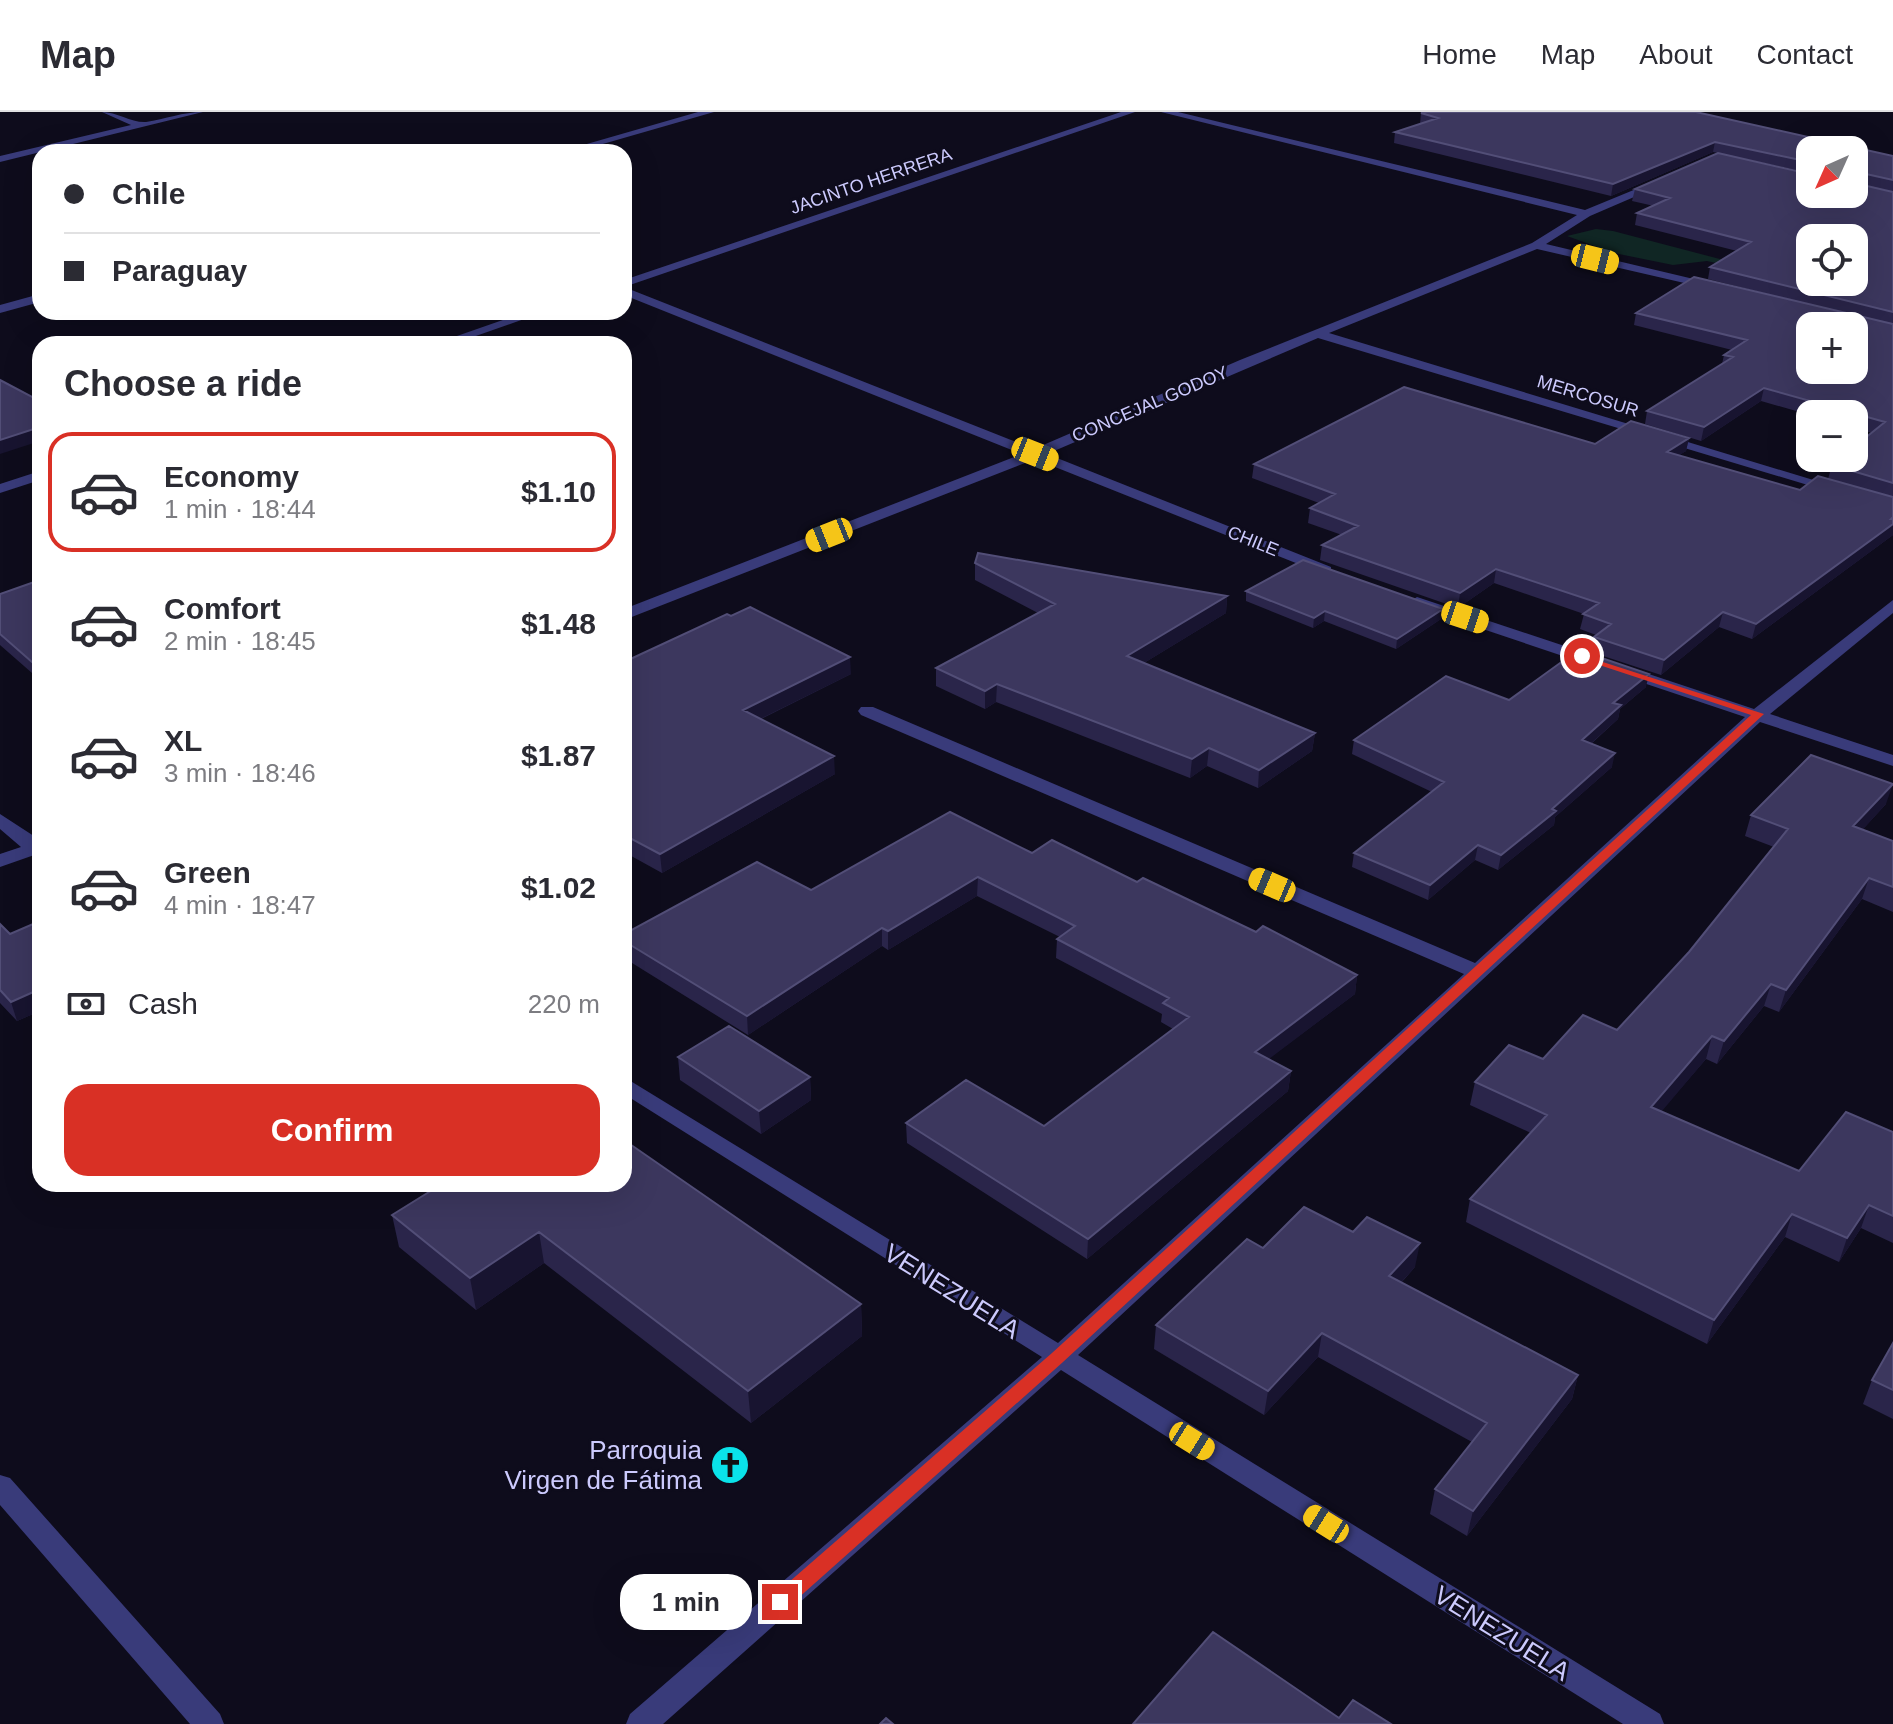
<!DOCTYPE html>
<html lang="en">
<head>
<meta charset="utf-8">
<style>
	:root { --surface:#fff; --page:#f7f7f7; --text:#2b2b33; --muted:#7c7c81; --line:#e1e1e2; --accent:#d93025 }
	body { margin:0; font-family:Arial,sans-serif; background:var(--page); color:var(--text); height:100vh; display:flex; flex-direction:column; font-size:30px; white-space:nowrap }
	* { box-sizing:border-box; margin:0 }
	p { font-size:26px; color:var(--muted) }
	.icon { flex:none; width:44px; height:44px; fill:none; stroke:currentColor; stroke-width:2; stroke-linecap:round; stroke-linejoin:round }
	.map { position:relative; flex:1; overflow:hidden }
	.sheet { position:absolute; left:32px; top:224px; width:600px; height:856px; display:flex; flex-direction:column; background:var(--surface); border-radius:24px; box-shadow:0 8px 32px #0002 }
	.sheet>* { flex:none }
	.banner { position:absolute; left:32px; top:32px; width:600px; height:176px; border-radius:24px; box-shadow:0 8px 32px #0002; display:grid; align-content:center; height:176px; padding:0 32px; background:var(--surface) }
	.needle { width:52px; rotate:225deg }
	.tools { position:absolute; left:1796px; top:24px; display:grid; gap:16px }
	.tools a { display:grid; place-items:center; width:72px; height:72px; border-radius:16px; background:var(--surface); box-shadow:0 8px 32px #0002; font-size:40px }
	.end { position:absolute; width:36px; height:36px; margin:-18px; border:10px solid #d93025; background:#fff; box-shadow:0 0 0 4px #fff }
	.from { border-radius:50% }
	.bubble { position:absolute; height:56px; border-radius:24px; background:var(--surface); box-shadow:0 8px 32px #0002; font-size:26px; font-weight:600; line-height:56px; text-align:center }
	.car { position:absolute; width:24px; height:48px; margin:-24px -12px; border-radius:10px; box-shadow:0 0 6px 2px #0007; background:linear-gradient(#f5c518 24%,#345 0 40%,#f5c518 0 76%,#345 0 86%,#f5c518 0) }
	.banner b { display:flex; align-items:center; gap:28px; height:76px; font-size:30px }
	.banner b+b { border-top:2px solid var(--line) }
	.banner i { width:20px; height:20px; background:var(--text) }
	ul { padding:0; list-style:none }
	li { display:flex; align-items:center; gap:24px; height:120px; margin:0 16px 12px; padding:0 16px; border:4px solid transparent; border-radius:24px }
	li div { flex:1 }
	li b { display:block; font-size:30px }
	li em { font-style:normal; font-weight:600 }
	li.selected { border-color:var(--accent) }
	li>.icon { width:72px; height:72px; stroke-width:1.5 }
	h2 { padding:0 32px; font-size:36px; line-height:96px }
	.pay { display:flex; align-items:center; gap:20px; height:88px; padding:0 32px; font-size:30px }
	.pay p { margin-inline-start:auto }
	.button { display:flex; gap:16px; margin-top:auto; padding:16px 32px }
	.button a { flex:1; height:92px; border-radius:24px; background:var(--accent); color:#fff; font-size:32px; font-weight:600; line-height:92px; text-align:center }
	header { display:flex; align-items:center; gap:48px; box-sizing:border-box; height:112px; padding:0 40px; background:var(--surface); border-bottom:2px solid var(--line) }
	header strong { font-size:38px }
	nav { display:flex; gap:44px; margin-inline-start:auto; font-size:28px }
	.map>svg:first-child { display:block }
	.green { fill:#102624 }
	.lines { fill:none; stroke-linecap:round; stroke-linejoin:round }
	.minor { fill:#393b7a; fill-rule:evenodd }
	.wall { fill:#2a254a }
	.shaded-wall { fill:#181430 }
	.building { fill:#3c375e; stroke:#524e77; stroke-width:2; fill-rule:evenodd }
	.route { fill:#d93025 }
	.labels { text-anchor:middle; stroke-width:6; stroke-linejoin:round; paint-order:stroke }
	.far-street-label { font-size:18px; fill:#cccafd; stroke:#0e0c1c }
	.near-street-label { font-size:26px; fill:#cccafd; stroke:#0e0c1c }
	.near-poi-label { font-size:26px; fill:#cccafd; stroke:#0e0c1c; text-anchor:end }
</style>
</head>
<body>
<header>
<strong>Map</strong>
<nav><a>Home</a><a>Map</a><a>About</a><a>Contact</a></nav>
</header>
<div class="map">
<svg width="1893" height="1612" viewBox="0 0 1893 1612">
	<rect width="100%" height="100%" fill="#0e0c1c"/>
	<path class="green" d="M1596,117L1613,119L1735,151L1725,153L1707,149L1673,153L1614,141L1567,124Z"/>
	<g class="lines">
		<path class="minor" d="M102,0C117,0 132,11 146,10C165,7 183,0 203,0L0,50V44L131,13Z
			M698,0H714L575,40H559Z
			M1121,0H1135L624,175L1034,337L1240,248L1532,131L1577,103L1161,0H1178L1585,98L1658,68L1663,71L1662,73L1590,104L1546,132L1719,173V179L1537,137L1329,221L1843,377L1831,380L1318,226L1047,342L1331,455V461H1321L1035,347L624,508V497L1022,342L624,183V168Z
			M40,182V190L0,201V193Z
			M526,200H544L453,232H434Z
			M40,359V368L0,381V372Z
			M1417,485L1754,597L1893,488V501L1770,602L1893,643V654L1760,610L1078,1243L1660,1602L1664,1612H1623L1061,1258L663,1612H626L630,1602L1042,1245L624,982V965L1058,1231L1464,862L861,603L858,599L861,595H873L1475,851L1745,605L1411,493L1409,490Z
			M0,702L40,728V741L0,755V742L21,735L0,717Z
			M0,1363L10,1366L220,1602L224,1612H190L0,1393Z"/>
	</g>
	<path class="wall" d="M1421,1L1872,40L1893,44V423L1752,527L1719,515L1661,563L1591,540L1594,525L1596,523L1580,517L1584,502L1494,471L1458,496L1320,448L1322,433L1342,423L1308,411L1310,396L1319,391L1252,366L1254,352L1689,326L1686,339L1679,343L1800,378L1828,367L1832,353L1872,321L1854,316V302H1810V303L1761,289L1701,329L1645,312L1647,299L1722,252L1724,243L1732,238L1634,213L1636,201L1784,186L1708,167L1710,155L1737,139L1635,113L1637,101L1654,94L1632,89L1635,77L1854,82L1810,38V61L1713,40L1611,84L1394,31L1395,20L1420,12Z
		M975,451L1227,484L1226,501L1144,551L1315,621L1312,639L1258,676L1207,654L1190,666L996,590L985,597L936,574V556L1038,501L975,468Z
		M40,468V568L0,533V482Z
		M1246,479L1443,497L1441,507L1396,537L1324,509L1313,516L1246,489Z
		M624,550L851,562L761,607L835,662L662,761L624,740Z
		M1646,575L1620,597L1618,607L1591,632L1612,655L1555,705L1554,713L1498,758L1475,748L1428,788L1352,755L1354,741L1432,680L1352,642L1354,628L1509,588Z
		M1886,692L1863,717L1893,729V800L1862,787L1779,900L1764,894L1717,952L1706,947L1661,999L1799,1059L1893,1020V1131L1861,1116L1839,1150L1785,1125L1707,1232L1466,1110L1470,1087L1531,1021L1470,993L1475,970L1543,947L1617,918L1689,840L1774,735L1745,724L1751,703Z
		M1032,741L1137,770L1357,863L1355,882L1268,947L1291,959L1288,979L1087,1147L907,1031L906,1011L1044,1014L1173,917L1161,910L1162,902L1056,846L1057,827L1060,825L977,784L888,838L882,834L748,923L624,846V822L811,778Z
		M40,809V899L17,909L0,891V812L10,822Z
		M678,945L810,965L811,988L761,1022L680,968Z
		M442,1072L861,1192L862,1224L751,1311L544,1151L476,1198L399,1135L392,1103Z
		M1415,1155L1401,1171L1578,1263L1572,1287L1467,1424L1430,1402L1435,1377L1472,1330L1318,1245L1264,1303L1154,1237L1156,1213Z
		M1893,1231V1307L1863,1292L1872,1268Z"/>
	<path class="shaded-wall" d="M1715,30L1713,40L1611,84L1613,72Z
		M1764,276L1761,289L1701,329L1704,315Z
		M40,315V329L0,342V328Z
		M1689,326L1686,339L1664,353L1667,340Z
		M1893,405V423L1752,527L1756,512Z
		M1496,457L1494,471L1458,496L1460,481Z
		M1227,484L1226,501L1126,562L1127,544Z
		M1443,497L1441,507L1396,537L1397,527Z
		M1325,499L1324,509L1313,516L1314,506Z
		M1723,500L1719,515L1661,563L1664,548Z
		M850,545L851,562L744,615L743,598Z
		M1649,562L1646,575L1620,597L1618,607L1579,642L1582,628L1613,591Z
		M997,572L996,590L985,597V579Z
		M1315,621L1312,639L1258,676L1259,658Z
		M1209,636L1207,654L1190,666L1192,647Z
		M1615,641L1612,655L1555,705L1554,713L1498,758L1501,743Z
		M834,644L835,662L662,761L660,742Z
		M1893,672L1886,692L1847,735L1853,714Z
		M1478,733L1475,748L1428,788L1430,773Z
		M978,765L977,784L888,838V819Z
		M1869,766L1862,787L1779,900L1786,878Z
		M882,816V834L748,923L747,904Z
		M1357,863L1355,882L1253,959L1255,940Z
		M1771,872L1764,894L1717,952L1724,929Z
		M40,877V899L17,909L11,890Z
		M1712,924L1706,947L1646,1018L1651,995Z
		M1291,959L1288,979L1087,1147L1088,1127Z
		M810,965L811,988L761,1022L759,999Z
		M1869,1093L1861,1116L1839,1150L1847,1126Z
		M1792,1102L1785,1125L1707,1232L1714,1208Z
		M539,1120L544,1151L476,1198L470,1166Z
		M1420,1131L1415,1155L1385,1188L1389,1164Z
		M861,1192L862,1224L751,1311L748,1279Z
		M1322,1221L1318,1245L1264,1303L1268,1279Z
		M1578,1263L1572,1287L1467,1424L1473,1399Z"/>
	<path class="building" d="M1426,0H1696L1893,44V68L1857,60L1854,71L1893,80V200L1710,155L1751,130L1637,101L1670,86L1635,77L1718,41L1810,62V82H1854V38H1810V50L1715,30L1613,72L1395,20L1438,6L1421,1ZM1810,126H1854V170H1810Z
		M1694,165L1893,212V371L1832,353L1840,346H1854V335L1885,310L1764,276L1704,315L1647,299L1733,245L1724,243L1747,228L1636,201ZM1810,214H1854V258H1810Z
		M0,268L40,289V315L0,328Z
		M1404,275L1595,332L1631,309L1689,326L1667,340L1800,378L1818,364L1893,385V405L1891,407H1893V412L1756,512L1723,500L1664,548L1594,525L1611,512L1583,502L1599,491L1496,457L1460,481L1322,433L1358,414L1310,396L1335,382L1254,352Z
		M978,441L1227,484L1127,544L1315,621L1259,658L1209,636L1192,647L997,572L985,579L936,556L1055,492L975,451Z
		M1303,448L1443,497L1397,527L1325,499L1314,506L1246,479Z
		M40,468V557L0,522V482Z
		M750,495L850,545L743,598L834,644L660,742L624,723V550L727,502L731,504Z
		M1578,538L1649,562L1613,591L1621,593L1582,628L1615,641L1552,697L1556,699L1501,743L1478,733L1430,773L1354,741L1444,670L1354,628L1446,564L1509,588Z
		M1811,643L1893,672L1853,714L1893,729V775L1869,766L1786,878L1771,872L1724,929L1712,924L1651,995L1799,1059L1846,1000L1893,1020V1104L1869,1093L1847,1126L1792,1102L1714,1208L1470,1087L1547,1003L1475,970L1509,933L1543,947L1583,903L1617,918L1689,840L1788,717L1751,703Z
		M950,700L1032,741L1052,728L1137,770L1143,766L1256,820L1263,814L1357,863L1255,940L1291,959L1088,1127L906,1011L966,968L1044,1014L1189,905L1163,891L1169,886L1057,827L1075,814L978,765L888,819L882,816L747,904L624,829V822L757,750L811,778Z
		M40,809V877L11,890L0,878V812L10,822Z
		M729,914L810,965L759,999L678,945Z
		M624,1028L861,1192L748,1279L539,1120L470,1166L392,1103L442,1072H624Z
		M1304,1095L1353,1120L1367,1105L1420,1131L1389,1164L1578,1263L1473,1399L1435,1377L1487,1311L1322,1221L1268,1279L1156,1213L1247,1127L1263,1136Z
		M1893,1231V1278L1872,1268Z
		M1213,1520L1339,1606L1353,1588L1391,1612H1133Z
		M886,1606L893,1612H880Z"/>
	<path class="route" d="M1578,542L1764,602L1063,1250L787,1496H773V1484L1052,1241L1751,603L1578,546Z"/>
	<defs>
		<symbol id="church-disc" viewBox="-11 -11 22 22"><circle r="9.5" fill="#0ae2e9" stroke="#0e0c1c"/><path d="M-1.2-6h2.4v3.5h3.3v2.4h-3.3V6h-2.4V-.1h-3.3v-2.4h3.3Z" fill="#111"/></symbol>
	</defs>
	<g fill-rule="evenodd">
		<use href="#church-disc" x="708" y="1331" width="44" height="44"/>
	</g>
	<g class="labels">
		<g class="far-street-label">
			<text transform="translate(871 69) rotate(-19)" y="6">JACINTO HERRERA</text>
			<text transform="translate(1588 284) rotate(17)" y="6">MERCOSUR</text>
			<text transform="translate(1150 292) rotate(-23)" y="6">CONCEJAL GODOY</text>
			<text transform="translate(1253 429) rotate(22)" y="6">CHILE</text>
		</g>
		<g class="near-street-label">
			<text transform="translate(952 1179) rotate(32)" y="9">VENEZUELA</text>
			<text transform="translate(1502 1521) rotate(32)" y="9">VENEZUELA</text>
		</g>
		<g class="near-poi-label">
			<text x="702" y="1347">Parroquia<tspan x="702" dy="30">Virgen de Fátima</tspan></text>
		</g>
	</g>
</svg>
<div class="tools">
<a><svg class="needle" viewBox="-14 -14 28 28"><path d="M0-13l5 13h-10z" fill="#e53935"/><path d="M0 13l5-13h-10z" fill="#7c7c81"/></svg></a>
<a><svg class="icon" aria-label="locate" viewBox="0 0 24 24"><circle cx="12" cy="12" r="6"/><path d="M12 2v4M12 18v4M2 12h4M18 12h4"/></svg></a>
<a>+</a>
<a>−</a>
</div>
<i class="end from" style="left:1582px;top:544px"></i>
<i class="end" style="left:780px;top:1490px"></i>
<div class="bubble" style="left:620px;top:1462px;width:132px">1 min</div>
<i class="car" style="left:1595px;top:147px;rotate:104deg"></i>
<i class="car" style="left:1035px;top:342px;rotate:112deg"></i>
<i class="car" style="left:829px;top:423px;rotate:248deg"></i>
<i class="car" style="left:1465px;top:505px;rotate:108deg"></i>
<i class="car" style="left:1272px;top:773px;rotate:293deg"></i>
<i class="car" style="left:1192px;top:1329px;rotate:122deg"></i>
<i class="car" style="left:1326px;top:1412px;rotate:302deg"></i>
<div class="banner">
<b><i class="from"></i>Chile</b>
<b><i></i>Paraguay</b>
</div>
<section class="sheet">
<h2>Choose a ride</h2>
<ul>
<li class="selected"><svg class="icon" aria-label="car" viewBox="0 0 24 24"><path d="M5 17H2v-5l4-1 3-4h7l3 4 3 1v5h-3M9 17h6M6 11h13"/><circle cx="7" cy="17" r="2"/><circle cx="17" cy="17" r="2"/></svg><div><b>Economy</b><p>1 min · 18:44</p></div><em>$1.10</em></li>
<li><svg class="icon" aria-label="car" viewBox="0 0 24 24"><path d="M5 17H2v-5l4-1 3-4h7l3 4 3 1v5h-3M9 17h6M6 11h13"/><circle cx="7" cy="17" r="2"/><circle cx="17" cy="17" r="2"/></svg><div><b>Comfort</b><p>2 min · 18:45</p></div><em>$1.48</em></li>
<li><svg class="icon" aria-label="car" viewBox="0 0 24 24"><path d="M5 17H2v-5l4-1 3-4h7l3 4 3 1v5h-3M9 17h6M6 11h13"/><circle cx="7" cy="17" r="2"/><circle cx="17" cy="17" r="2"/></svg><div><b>XL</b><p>3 min · 18:46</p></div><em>$1.87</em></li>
<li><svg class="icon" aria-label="car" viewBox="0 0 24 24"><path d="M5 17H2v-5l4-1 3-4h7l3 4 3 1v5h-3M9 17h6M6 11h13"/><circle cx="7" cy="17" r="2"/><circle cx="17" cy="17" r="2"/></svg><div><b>Green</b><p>4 min · 18:47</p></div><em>$1.02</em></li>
</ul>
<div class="pay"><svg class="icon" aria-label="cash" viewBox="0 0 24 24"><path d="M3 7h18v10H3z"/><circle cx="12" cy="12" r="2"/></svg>Cash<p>220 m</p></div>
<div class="button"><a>Confirm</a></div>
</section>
</div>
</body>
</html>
